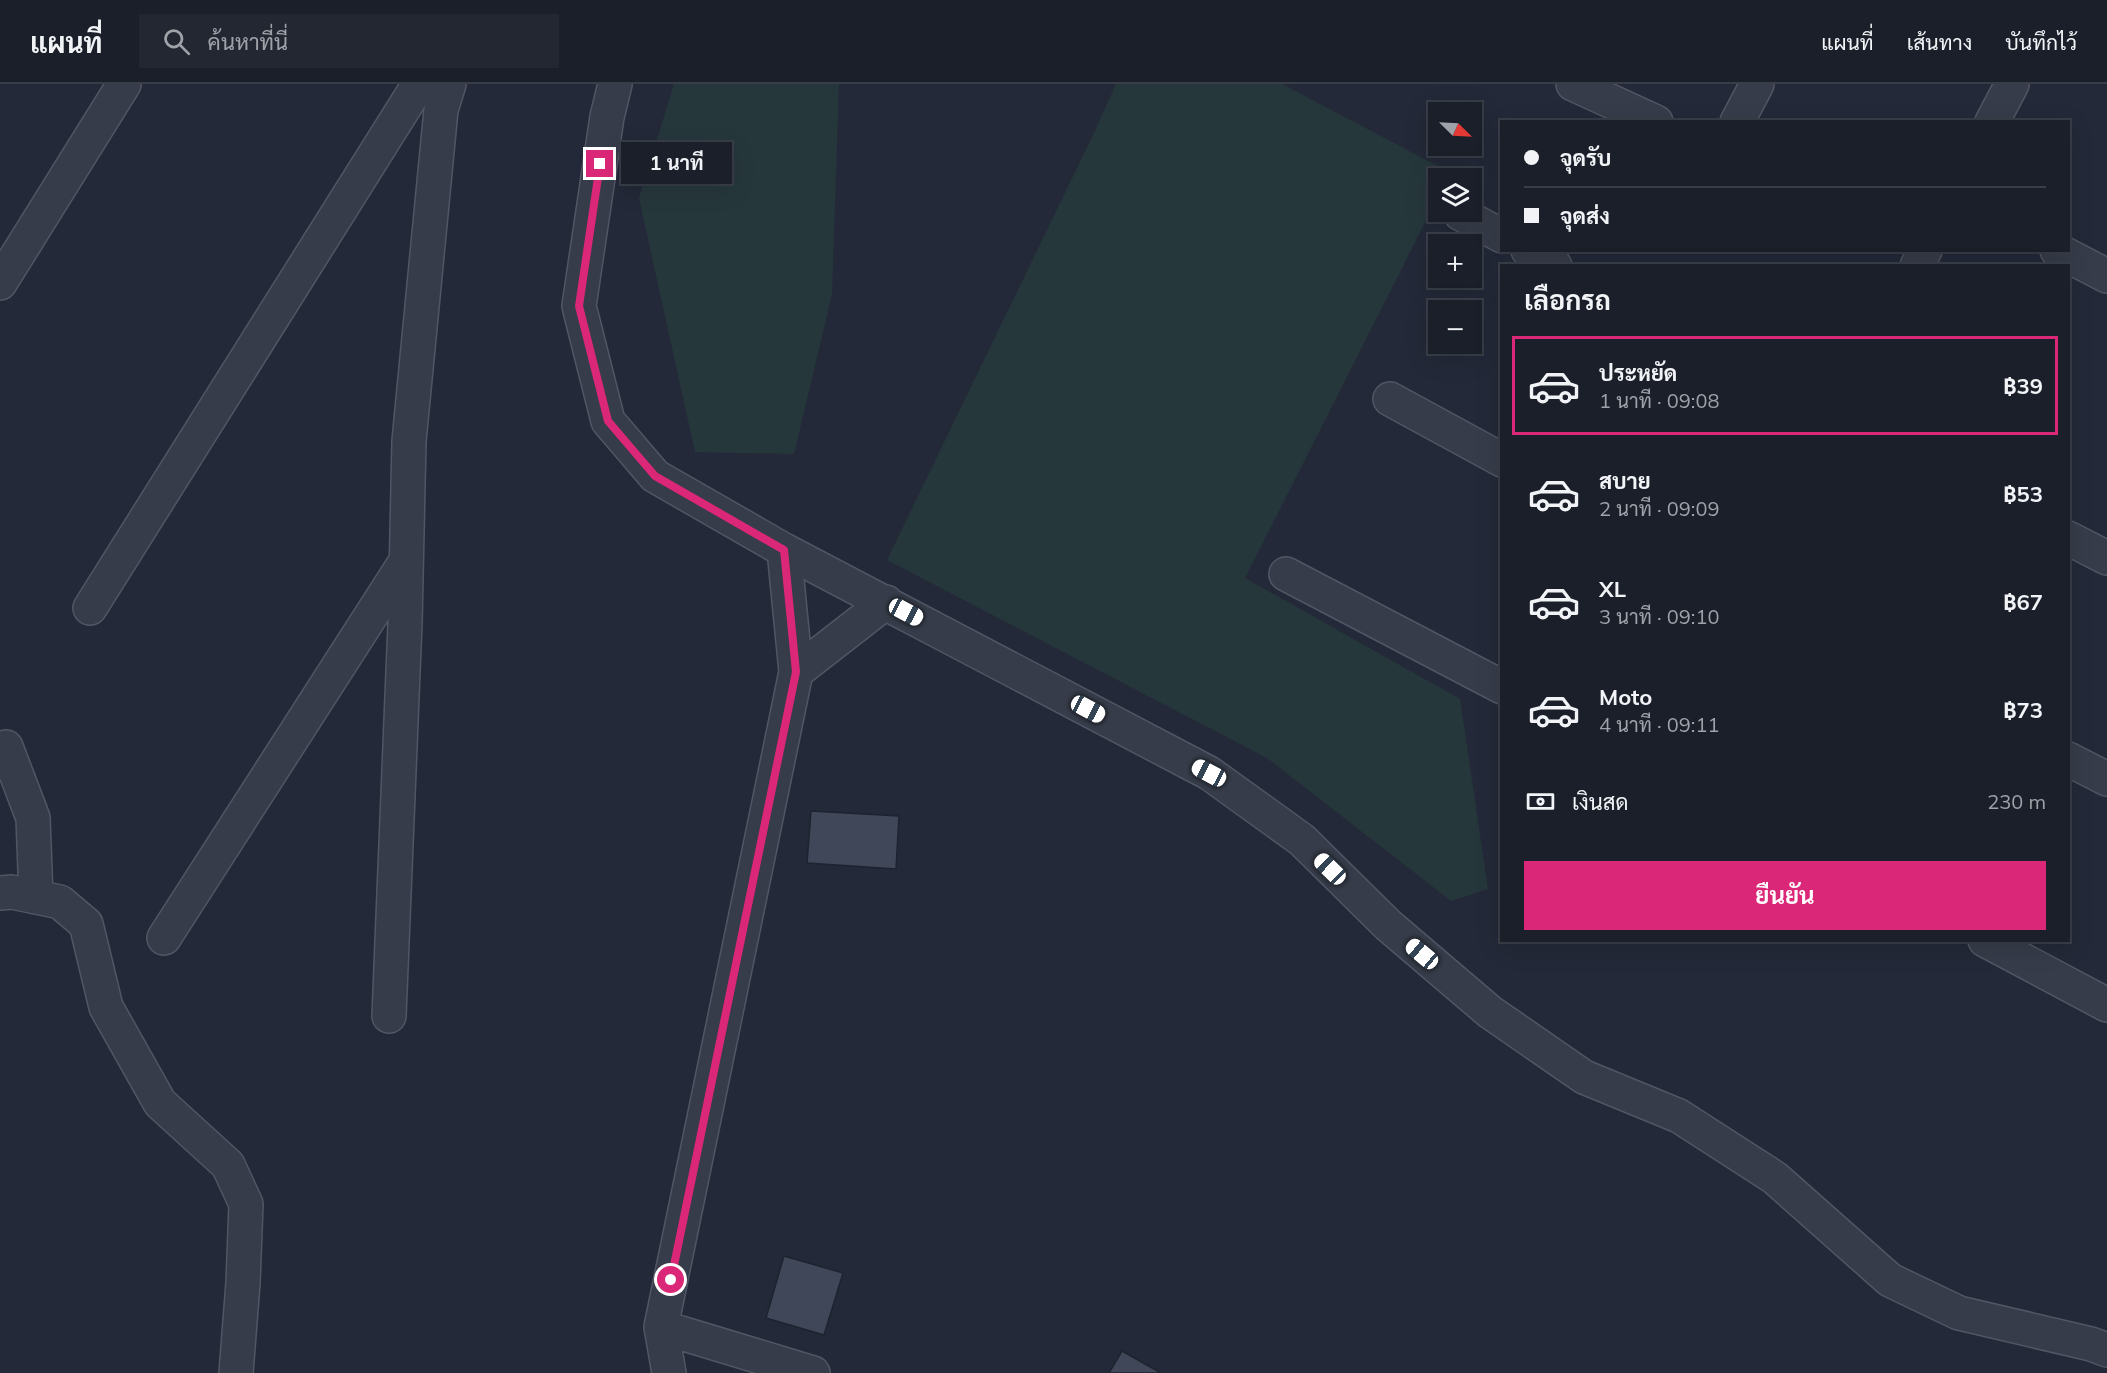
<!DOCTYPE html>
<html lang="th">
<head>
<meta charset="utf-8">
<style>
	:root { --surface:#1a1f2a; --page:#232732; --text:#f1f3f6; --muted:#9fa2a8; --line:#383d47; --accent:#db2777 }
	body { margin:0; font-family:Mulish,Sarabun,sans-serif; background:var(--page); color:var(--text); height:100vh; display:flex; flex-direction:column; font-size:22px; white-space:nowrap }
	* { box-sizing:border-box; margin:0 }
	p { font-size:20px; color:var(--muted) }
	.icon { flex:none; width:33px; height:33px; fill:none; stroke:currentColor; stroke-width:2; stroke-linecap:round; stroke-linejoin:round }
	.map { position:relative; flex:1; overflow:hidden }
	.sheet { position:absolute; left:1500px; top:180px; width:570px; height:678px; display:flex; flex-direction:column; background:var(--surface); border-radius:0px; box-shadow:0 6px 24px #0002,0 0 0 2px var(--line) }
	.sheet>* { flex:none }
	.banner { position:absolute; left:1500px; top:36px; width:570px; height:132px; border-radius:0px; box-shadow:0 6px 24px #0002,0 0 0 2px var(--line); display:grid; align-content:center; height:132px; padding:0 24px; background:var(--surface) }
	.needle { width:39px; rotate:114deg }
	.fabs { position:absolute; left:1428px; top:18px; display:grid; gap:12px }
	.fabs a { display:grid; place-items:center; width:54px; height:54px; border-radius:0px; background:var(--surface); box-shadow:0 6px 24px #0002,0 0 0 2px var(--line); font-size:30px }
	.end { position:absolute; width:27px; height:27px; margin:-14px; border:8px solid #db2777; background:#fff; box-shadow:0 0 0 3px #fff }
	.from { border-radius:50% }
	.bubble { position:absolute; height:42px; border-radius:0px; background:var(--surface); box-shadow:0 6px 24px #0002,0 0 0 2px var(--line); font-size:20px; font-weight:700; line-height:42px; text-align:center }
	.car { position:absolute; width:18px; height:36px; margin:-18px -9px; border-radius:8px; box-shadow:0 0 4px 2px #0007; background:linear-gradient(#fff 24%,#345 0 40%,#fff 0 76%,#345 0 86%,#fff 0) }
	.banner b { display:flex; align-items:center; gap:21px; height:57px; font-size:22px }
	.banner b+b { border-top:2px solid var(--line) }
	.banner i { width:15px; height:15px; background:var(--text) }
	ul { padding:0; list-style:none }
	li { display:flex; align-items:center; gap:18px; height:99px; margin:0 12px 9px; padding:0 12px; border:3px solid transparent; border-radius:0px }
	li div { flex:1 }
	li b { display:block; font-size:22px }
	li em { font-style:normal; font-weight:700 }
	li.active { border-color:var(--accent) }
	li>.icon { width:54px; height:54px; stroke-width:1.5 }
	h2 { padding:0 24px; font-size:27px; line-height:72px }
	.pay { display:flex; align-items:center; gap:15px; height:66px; padding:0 24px; font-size:22px }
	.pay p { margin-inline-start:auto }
	.button { display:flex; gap:12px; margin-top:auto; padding:12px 24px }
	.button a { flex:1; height:69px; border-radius:0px; background:var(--accent); color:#fff; font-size:24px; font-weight:700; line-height:69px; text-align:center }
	header { display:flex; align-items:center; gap:36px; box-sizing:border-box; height:84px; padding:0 30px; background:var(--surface); border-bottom:2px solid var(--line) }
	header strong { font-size:28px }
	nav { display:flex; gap:33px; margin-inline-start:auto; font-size:21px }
	.search { width:420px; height:54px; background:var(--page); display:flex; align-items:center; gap:15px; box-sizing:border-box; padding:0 21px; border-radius:0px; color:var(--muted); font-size:22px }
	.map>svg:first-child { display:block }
	.green { fill:#26373b }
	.building { fill:#3f4758; stroke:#1e2330; stroke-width:1.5 }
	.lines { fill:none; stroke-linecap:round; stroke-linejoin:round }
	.minor-casing { stroke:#515664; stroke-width:36 }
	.minor { stroke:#363c49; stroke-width:33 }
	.route { stroke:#db2777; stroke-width:8 }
</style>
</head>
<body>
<header>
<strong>แผนที่</strong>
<div class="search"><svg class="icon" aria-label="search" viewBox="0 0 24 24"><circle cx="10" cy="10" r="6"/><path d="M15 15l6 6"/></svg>ค้นหาที่นี่</div>
<nav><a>แผนที่</a><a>เส้นทาง</a><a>บันทึกไว้</a></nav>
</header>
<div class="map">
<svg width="2107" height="1289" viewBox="0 0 2107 1289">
	<rect width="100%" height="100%" fill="#232938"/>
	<path class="green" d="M674,0H839L832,210L794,370L695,368L639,114Z
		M1116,0H1282L1451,89L1448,94H1438V113L1245,494L1460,615L1488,805L1451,817L1267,674L887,476L1094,49Z"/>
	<path class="building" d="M811,727L899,732L896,785L807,779Z
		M784,1172L843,1189L824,1251L766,1234Z
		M1122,1267L1161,1289H1109Z"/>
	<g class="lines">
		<defs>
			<path id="minor" d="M615,0L607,33L579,222L608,337L655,392L784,466L1209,689L1302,756L1388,841L1490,928L1584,993L1679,1032L1775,1094L1890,1196L1959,1229L2091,1260L2107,1266
				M1573,0L1656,38
				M1737,38L1757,0
				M1992,38L2012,0
				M1461,130L1502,152
				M1528,166L1555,182
				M2057,166L2107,192
				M1917,182L1925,166
				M0,199L124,0
				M1390,315L1502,376
				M2068,454L2107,474
				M1286,490L1502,603
				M90,524L419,0
				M796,588L886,518
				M6,663L33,734L36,813
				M2068,675L2107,695
				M0,809L12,808L60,818L86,840L106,923L160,1019L228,1081L246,1120L243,1199L236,1289
				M164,854L406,477
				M1985,856L2107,921
				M389,932L405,539L409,357L441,26L449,0
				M661,1243L813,1289
				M669,1289L661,1243L796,588L784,466"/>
		</defs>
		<use href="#minor" class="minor-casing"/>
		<use href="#minor" class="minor"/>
	</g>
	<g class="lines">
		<path class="route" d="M600,80L579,222L608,337L655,392L784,466L796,588L671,1196"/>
	</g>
</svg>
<div class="fabs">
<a><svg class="needle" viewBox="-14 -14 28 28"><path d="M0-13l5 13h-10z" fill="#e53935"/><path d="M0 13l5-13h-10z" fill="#9fa2a8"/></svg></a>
<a><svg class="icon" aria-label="layers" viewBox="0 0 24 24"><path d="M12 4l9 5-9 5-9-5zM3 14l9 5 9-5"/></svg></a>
<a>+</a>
<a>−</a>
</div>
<i class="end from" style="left:671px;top:1196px"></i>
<i class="end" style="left:600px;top:80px"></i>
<div class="bubble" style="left:621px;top:58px;width:111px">1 นาที</div>
<i class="car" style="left:906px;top:528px;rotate:118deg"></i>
<i class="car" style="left:1088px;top:625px;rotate:118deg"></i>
<i class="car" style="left:1209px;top:689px;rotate:298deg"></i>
<i class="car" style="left:1330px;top:785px;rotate:314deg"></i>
<i class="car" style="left:1422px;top:870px;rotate:310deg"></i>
<div class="banner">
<b><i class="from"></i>จุดรับ</b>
<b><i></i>จุดส่ง</b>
</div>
<section class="sheet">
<h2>เลือกรถ</h2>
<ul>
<li class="active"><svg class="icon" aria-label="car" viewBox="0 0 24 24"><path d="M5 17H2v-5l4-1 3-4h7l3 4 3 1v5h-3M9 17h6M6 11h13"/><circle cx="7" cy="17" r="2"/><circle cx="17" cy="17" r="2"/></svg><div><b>ประหยัด</b><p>1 นาที · 09:08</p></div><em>฿39</em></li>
<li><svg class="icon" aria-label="car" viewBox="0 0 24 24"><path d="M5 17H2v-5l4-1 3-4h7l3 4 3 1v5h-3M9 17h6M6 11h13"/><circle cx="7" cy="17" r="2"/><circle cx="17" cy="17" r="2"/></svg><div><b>สบาย</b><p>2 นาที · 09:09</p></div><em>฿53</em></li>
<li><svg class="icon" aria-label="car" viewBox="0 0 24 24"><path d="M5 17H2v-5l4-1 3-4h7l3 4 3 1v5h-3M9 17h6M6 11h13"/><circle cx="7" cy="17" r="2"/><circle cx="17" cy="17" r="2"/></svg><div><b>XL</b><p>3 นาที · 09:10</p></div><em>฿67</em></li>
<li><svg class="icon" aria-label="car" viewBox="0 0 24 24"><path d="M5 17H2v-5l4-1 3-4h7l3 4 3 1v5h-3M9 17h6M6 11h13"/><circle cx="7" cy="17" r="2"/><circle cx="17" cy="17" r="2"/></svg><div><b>Moto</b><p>4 นาที · 09:11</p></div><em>฿73</em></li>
</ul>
<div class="pay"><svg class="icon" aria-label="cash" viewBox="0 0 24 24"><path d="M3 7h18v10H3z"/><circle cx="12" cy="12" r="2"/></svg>เงินสด<p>230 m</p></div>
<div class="button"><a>ยืนยัน</a></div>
</section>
</div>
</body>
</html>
